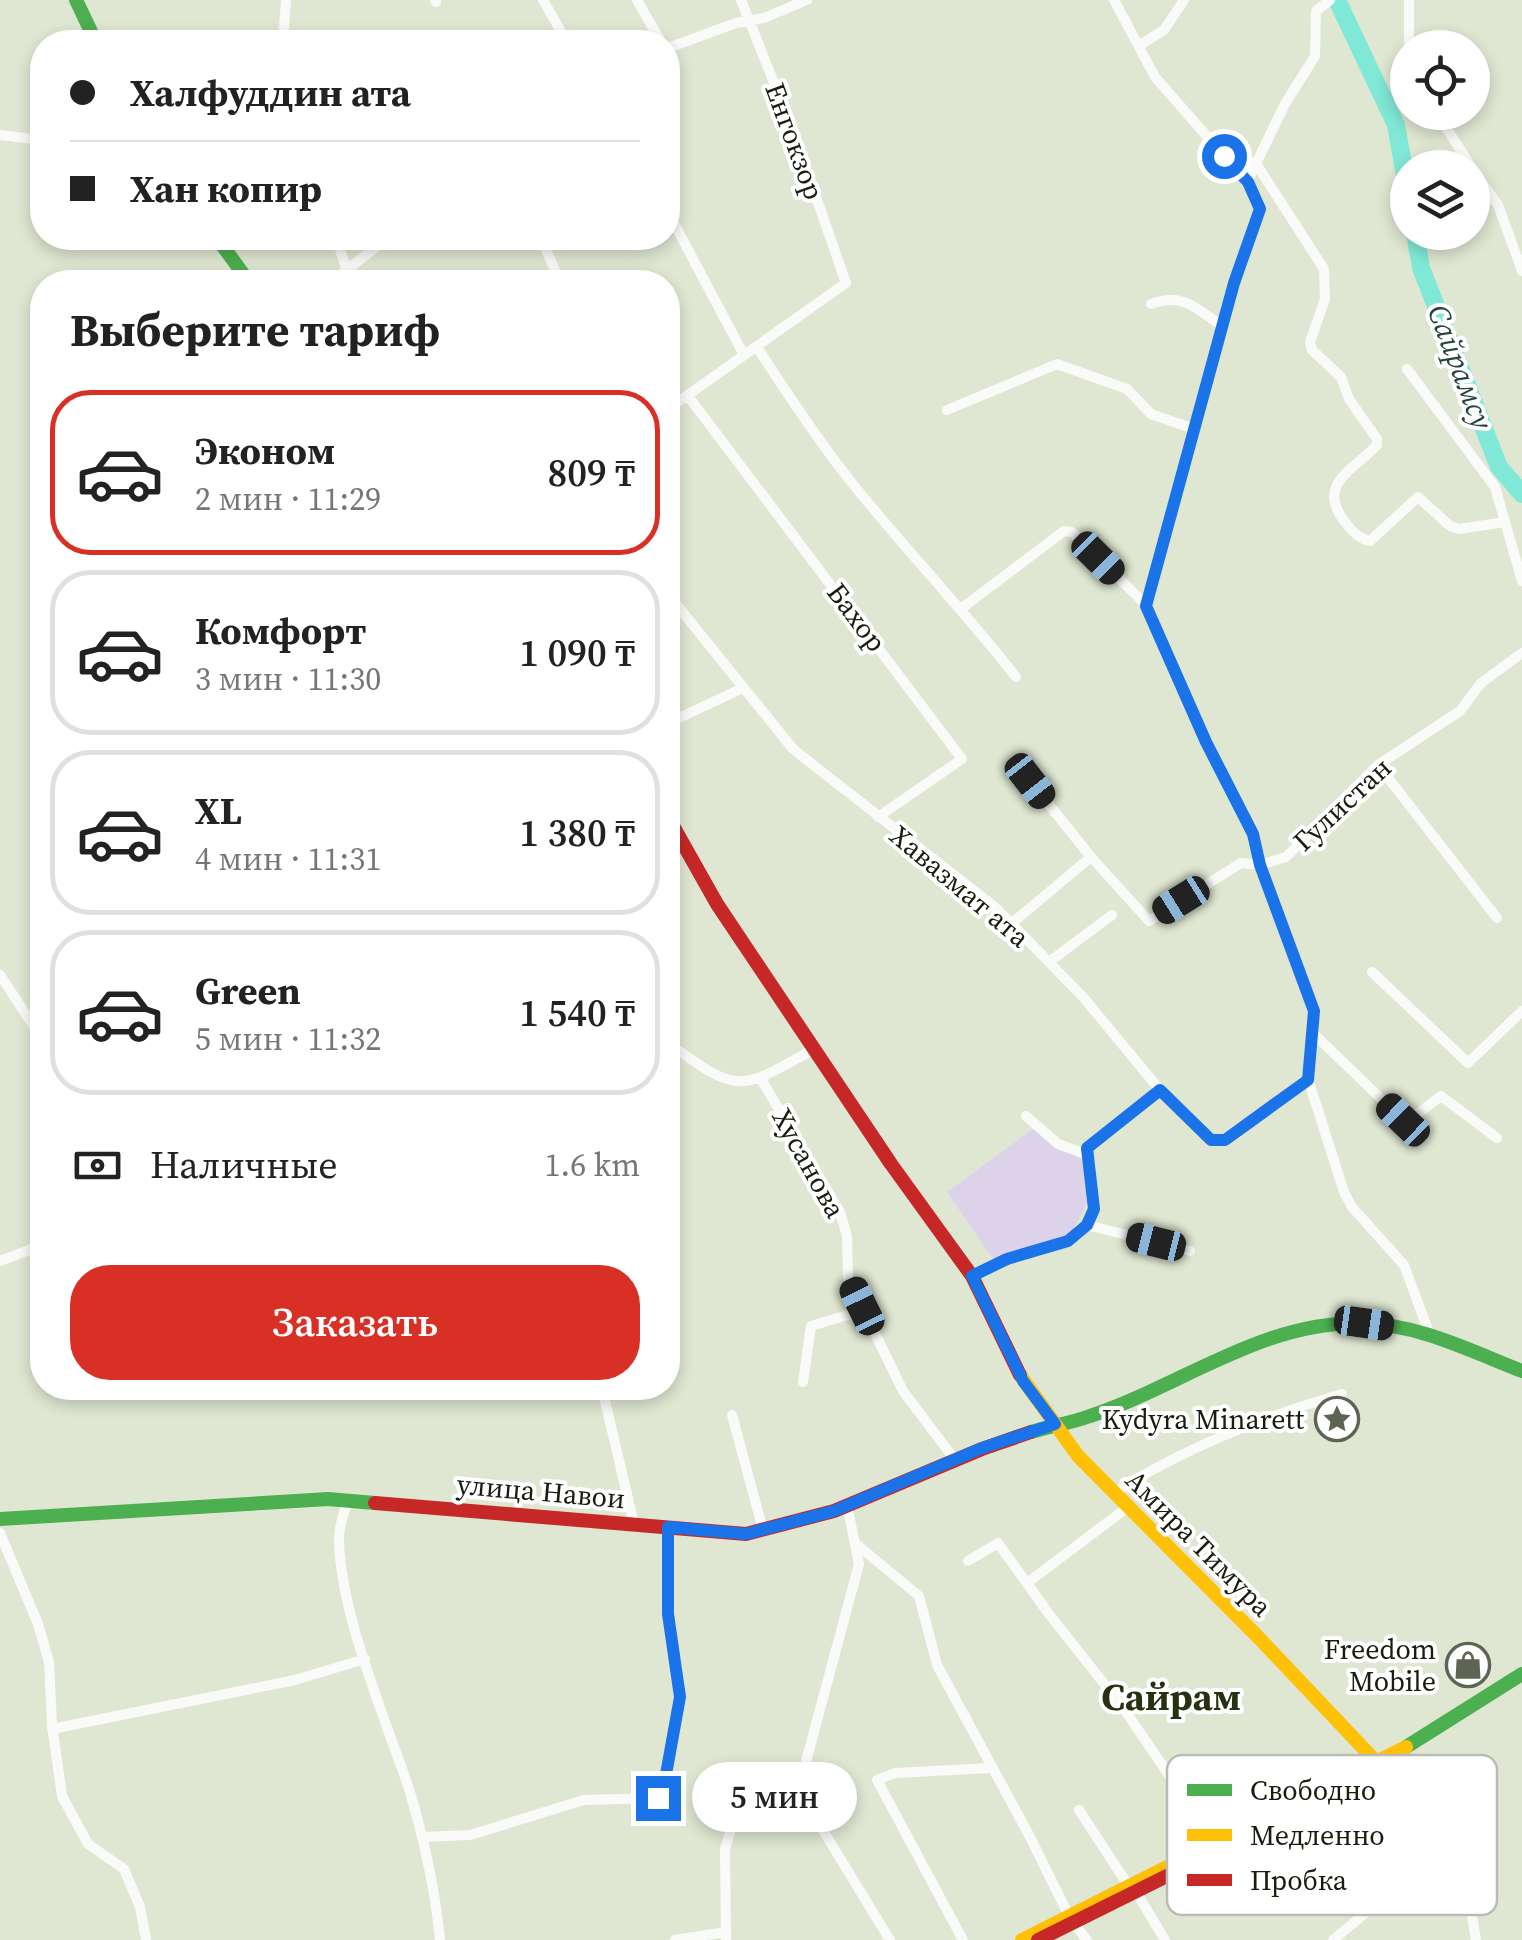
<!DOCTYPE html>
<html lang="ru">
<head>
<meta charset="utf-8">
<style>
	:root { --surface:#fff; --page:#f6f6f6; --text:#222; --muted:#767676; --line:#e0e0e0; --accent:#d93025 }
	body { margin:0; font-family:"Source Serif 4",serif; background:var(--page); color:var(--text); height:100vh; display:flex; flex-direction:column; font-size:38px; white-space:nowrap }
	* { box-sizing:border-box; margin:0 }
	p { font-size:32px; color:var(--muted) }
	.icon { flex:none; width:55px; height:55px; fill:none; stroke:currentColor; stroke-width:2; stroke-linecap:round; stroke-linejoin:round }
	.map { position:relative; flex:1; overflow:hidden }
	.panel { position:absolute; left:30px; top:270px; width:650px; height:1130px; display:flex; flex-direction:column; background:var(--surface); border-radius:40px; box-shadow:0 5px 15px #0003 }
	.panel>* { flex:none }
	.hud { position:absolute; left:30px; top:30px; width:650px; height:220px; border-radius:40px; box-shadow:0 5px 15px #0003; display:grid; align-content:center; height:220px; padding:0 40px; background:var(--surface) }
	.tools { position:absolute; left:1390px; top:30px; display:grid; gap:20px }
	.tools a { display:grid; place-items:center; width:100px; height:100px; border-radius:50%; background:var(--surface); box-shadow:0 5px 15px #0003; font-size:50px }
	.end { position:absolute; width:45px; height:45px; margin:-22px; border:12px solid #1a73e8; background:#fff; box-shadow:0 0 0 5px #fff }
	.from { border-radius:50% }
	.bubble { position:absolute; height:70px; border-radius:35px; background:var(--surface); box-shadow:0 5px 15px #0003; font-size:32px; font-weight:600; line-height:70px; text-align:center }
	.car { position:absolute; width:30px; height:60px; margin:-30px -15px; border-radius:12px; box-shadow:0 0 8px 2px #0007; background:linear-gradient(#222 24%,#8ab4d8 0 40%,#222 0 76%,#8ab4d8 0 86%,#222 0) }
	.hud b { display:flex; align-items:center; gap:35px; height:95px; font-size:38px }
	.hud b+b { border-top:2px solid var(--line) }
	.hud i { width:25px; height:25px; background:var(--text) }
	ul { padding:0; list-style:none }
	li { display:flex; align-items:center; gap:30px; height:165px; margin:0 20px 15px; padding:0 20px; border:5px solid var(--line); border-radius:40px }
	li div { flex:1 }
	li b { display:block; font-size:38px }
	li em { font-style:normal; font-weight:600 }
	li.selected { border-color:var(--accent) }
	li>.icon { width:90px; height:90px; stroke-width:1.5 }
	h2 { padding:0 40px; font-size:45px; line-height:120px }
	.pay { display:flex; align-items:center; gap:25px; height:110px; padding:0 40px; font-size:38px }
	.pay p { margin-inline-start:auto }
	.cta { display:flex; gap:20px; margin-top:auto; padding:20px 40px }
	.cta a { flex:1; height:115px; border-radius:40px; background:var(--accent); color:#fff; font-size:40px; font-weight:600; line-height:115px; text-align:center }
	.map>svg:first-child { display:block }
	.green { fill:#dcd2ea }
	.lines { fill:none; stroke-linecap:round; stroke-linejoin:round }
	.river { stroke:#80e8d6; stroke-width:18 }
	.street { stroke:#fafbf8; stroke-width:10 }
	.fast { stroke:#4caf50; stroke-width:14 }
	.slow { stroke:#ffc107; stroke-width:14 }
	.jam { stroke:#c62828; stroke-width:14 }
	.route { stroke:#1a73e8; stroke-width:12 }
	.labels { text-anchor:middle; stroke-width:8; stroke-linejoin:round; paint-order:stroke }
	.street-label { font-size:28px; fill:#181d0f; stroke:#fff }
	.poi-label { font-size:28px; fill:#181d0f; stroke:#fff; text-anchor:end }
	.water-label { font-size:30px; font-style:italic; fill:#25443f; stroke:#fff }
	.district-label { font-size:38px; font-weight:bold; fill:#273010; stroke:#fff }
	.key { fill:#fff; stroke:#babbb7; stroke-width:2.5 }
	.key-label { font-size:28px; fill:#181d0f }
</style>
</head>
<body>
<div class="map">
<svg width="1522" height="1940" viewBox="0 0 1522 1940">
	<rect width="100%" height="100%" fill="#dfe7d2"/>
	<path class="green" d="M1033,1129L1083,1161L1087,1203L1070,1235L994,1260L947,1192Z"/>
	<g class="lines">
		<path class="river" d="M1337,0L1396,125L1408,192
			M1415,232L1421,268L1499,467L1522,494"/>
		<path class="street" d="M435,0L436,2
			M543,0L567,42
			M637,0L661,42
			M1114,0L1155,77L1247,182
			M283,42L286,0
			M1140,45L1164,30L1184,0
			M668,48L736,23L764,18L807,0
			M1409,48V0
			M1436,112L1472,168
			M0,135L42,140
			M1255,162L1324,269L1325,299L1310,342L1312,350L1341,377L1349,399L1377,439V445C1354,470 1315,484 1345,522C1352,531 1359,539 1370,541L1418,497L1450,526L1459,529L1505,522
			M1472,169L1498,205L1522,271
			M668,212L744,355
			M336,238L347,270
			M541,238L560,282
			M331,282L388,238
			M1151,304C1182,292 1196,308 1222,326
			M757,347C786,392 815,436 848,478C902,546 963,609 1016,677
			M1407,369L1495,487L1522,581
			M688,396L962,759L878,817
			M668,409L846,283L792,128L741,0
			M947,410L1057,364L1127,389L1151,414L1194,429
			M668,594L793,749L996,908L1083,997L1160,1090L1211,1140H1225L1308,1079
			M1147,606L1234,283L1260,209L1247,182L1285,104L1315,56L1316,11L1330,0
			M962,608L1064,531L1072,532L1147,606L1206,742L1253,833L1260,865L1314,1011L1308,1079L1344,1192L1352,1207L1404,1265L1430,1335
			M668,723L743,688
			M1378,765L1497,918
			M1030,781L1091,857L1149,921L1241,863L1260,865L1286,857L1378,765L1460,711L1481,683L1522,653
			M1011,924L1091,857
			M1049,962L1112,915
			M1372,972L1468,1063L1522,1011
			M0,975L42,1039
			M1313,1033L1403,1120L1412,1118L1441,1096L1497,1138
			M668,1043C739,1094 738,1092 814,1049
			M761,1079L840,1212L847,1236L848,1278L903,1391L955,1460
			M1026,1116L1058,1144L1088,1155
			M1087,1225L1190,1251
			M0,1261L42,1245
			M972,1276L1007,1259L1068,1241L1087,1225L1094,1209L1087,1148L1160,1090
			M803,1382L811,1326L864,1310
			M602,1388L634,1524
			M732,1415L763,1530
			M1114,1493C1180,1450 1267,1415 1342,1394
			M348,1500C345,1511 339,1525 339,1537C339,1612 385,1717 409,1789C424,1839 435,1888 440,1940
			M847,1505L859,1564L800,1784L813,1814L890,1940
			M0,1533L38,1624L49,1662L52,1725L62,1796L88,1844L124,1869L140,1907L146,1940
			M855,1543L919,1596L937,1665L1030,1837L1068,1914
			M968,1561L998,1543L1049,1614L1124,1709L1216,1844
			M1027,1583L1128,1507
			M52,1729L295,1680L365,1659
			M1383,1769L1468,1892L1476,1940
			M1079,1810L1128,1885
			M423,1837L470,1835L584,1800L658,1798L663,1791L680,1697L668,1614V1527
			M1362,1848L1390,1893
			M1135,1890L1165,1940
			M1072,1921L1087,1940
			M675,1940L726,1932
			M726,1940L725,1849L736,1813L773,1804L800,1784
			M963,1940L877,1780L895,1773L991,1768
			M1333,1940L1440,1851"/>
		<path class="fast" d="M76,0L96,42
			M217,238L249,282
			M1031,1432C1051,1426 1071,1423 1090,1416C1181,1386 1262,1321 1362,1323C1418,1324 1471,1351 1522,1371
			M0,1519L328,1499L375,1503
			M1406,1747L1522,1674"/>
		<path class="slow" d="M1020,1375L1078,1456L1258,1637L1383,1769
			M1022,1940L1406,1747L1383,1769L1330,1795"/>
		<path class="jam" d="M668,817L717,904L891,1164L972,1276L1020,1375
			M375,1503L746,1534L834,1511L982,1449L1031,1432
			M1038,1940L1330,1795"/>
	</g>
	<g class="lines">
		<path class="route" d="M658,1798L663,1791L680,1697L668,1614V1527L746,1534L834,1511L982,1448L1055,1424L1023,1381L972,1276L1007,1259L1068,1241L1087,1225L1094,1209L1087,1148L1160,1090L1211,1140H1225L1308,1080L1314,1011L1260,865L1253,834L1206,742L1146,606L1234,283L1260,209L1248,182L1224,156"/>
	</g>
	<defs>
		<symbol id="sight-ring" viewBox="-11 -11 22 22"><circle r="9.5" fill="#fff" stroke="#5e6453" stroke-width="1.5"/><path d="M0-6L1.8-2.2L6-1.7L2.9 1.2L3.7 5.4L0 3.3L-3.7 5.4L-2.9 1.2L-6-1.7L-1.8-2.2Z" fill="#5e6453"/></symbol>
		<symbol id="shop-ring" viewBox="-11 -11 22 22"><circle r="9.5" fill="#fff" stroke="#5e6453" stroke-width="1.5"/><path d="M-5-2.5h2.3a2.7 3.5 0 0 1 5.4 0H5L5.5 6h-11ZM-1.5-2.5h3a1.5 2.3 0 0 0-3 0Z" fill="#5e6453"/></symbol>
	</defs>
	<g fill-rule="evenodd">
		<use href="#sight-ring" x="1312" y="1394" width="50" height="50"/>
		<use href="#shop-ring" x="1443" y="1640" width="50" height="50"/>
	</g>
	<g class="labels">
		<g class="street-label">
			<text transform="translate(795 141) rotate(70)" y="10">Енгокзор</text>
			<text transform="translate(857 617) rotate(53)" y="10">Бахор</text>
			<text transform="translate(1342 804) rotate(-43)" y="10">Гулистан</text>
			<text transform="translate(960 886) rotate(40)" y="10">Хавазмат ата</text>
			<text transform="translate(809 1163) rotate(61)" y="10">Хусанова</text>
			<text transform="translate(541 1491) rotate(5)" y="10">улица Навои</text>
			<text transform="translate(1199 1543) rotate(45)" y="10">Амира Тимура</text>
		</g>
		<g class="poi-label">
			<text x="1304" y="1429">Kydyra Minarett</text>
			<text x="1436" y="1659">Freedom<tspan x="1436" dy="32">Mobile</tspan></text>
		</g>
		<g class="water-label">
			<text transform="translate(1460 367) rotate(69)" y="10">Сайрамсу</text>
		</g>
		<g class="district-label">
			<text x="1171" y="1710">Сайрам</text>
		</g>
	</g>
	<rect x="1167" y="1755" width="330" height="160" rx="15" class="key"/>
	<rect x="1187" y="1784" width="45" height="12" fill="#4caf50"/>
	<rect x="1187" y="1829" width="45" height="12" fill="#ffc107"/>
	<rect x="1187" y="1874" width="45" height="12" fill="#c62828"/>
	<g class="key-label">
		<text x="1250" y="1800">Свободно</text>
		<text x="1250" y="1845">Медленно</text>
		<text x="1250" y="1890">Пробка</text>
	</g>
</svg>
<div class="tools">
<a><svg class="icon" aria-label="locate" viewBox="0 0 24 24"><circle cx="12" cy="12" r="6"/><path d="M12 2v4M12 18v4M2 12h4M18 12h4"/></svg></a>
<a><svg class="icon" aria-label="layers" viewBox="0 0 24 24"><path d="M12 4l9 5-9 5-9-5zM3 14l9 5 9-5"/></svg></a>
</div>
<i class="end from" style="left:1224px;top:156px"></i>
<i class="end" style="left:658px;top:1798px"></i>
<div class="bubble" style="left:692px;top:1762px;width:165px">5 мин</div>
<i class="car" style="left:1098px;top:558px;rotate:135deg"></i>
<i class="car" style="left:1030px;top:781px;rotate:142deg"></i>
<i class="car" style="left:1181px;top:900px;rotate:238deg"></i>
<i class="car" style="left:1403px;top:1120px;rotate:314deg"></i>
<i class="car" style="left:1156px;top:1242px;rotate:284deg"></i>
<i class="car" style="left:862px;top:1306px;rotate:334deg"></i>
<i class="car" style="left:1364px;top:1323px;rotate:98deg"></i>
<div class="hud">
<b><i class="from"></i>Халфуддин ата</b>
<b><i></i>Хан копир</b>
</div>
<section class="panel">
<h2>Выберите тариф</h2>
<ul>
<li class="selected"><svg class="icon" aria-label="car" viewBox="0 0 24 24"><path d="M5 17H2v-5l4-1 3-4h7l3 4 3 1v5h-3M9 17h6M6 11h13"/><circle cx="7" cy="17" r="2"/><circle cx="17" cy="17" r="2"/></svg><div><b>Эконом</b><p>2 мин · 11:29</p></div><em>809 ₸</em></li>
<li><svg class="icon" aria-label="car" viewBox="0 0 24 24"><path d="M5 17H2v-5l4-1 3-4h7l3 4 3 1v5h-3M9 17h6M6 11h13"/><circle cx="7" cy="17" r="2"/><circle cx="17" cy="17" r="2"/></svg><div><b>Комфорт</b><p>3 мин · 11:30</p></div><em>1 090 ₸</em></li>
<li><svg class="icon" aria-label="car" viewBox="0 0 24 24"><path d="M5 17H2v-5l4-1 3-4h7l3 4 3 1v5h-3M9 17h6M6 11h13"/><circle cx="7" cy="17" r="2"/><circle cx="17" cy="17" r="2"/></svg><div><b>XL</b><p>4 мин · 11:31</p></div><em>1 380 ₸</em></li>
<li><svg class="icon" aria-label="car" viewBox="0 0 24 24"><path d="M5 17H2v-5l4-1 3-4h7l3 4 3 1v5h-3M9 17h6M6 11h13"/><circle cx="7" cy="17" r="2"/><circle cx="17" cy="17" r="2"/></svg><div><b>Green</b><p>5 мин · 11:32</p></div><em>1 540 ₸</em></li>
</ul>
<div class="pay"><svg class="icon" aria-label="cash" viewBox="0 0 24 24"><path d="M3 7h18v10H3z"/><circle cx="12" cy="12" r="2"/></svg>Наличные<p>1.6 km</p></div>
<div class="cta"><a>Заказать</a></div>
</section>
</div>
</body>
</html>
